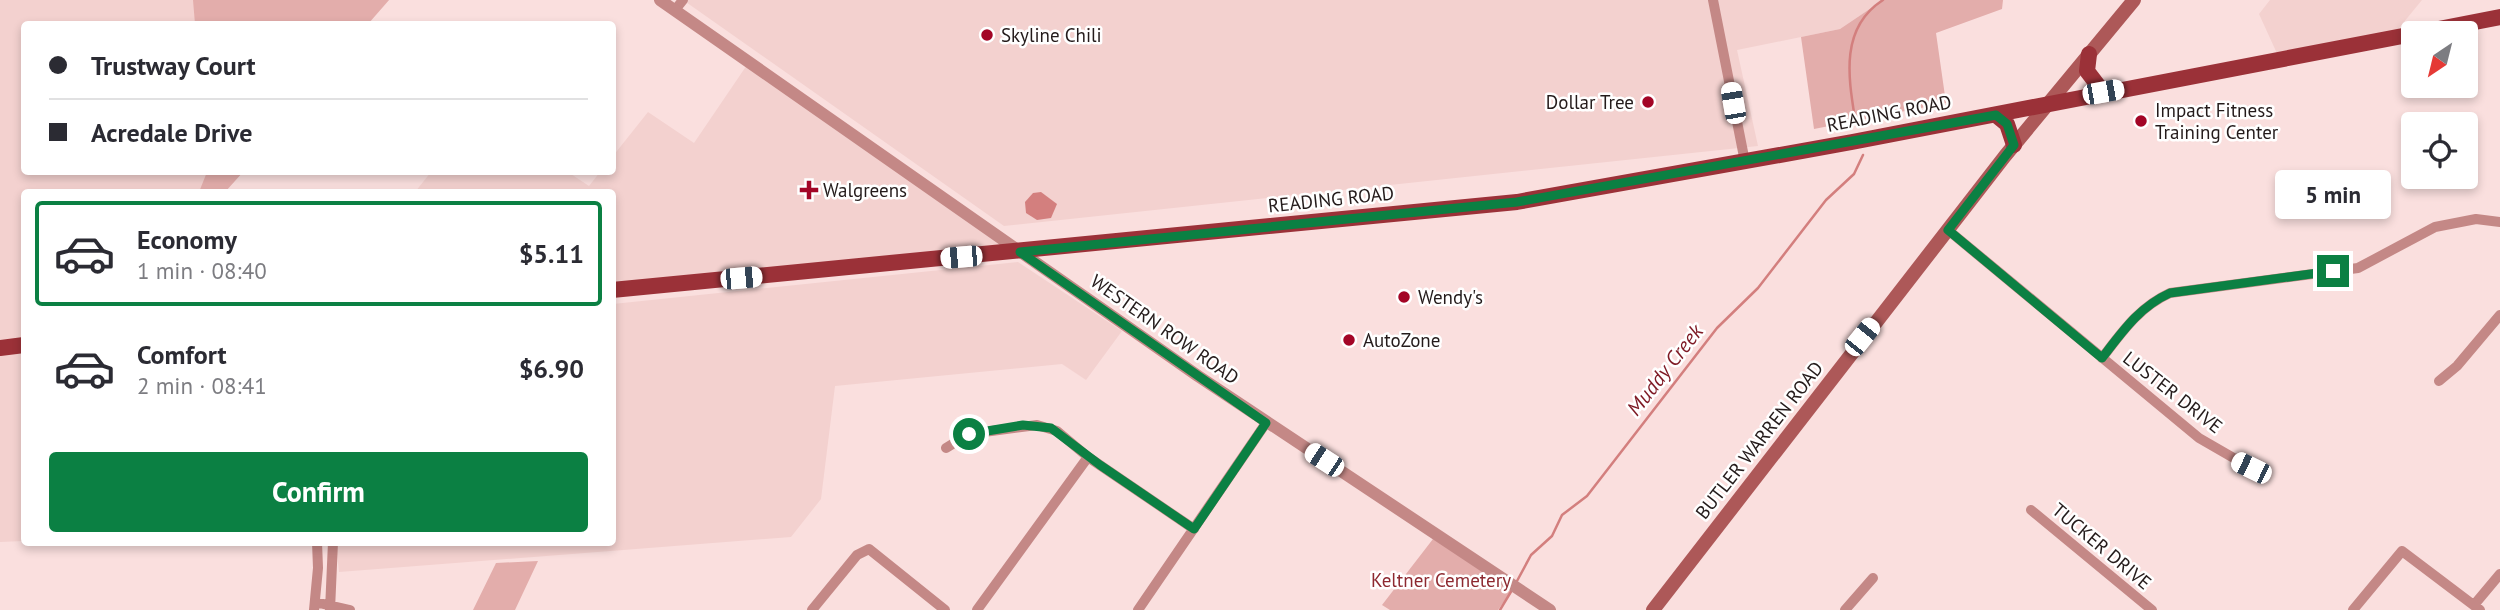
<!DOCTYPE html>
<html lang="en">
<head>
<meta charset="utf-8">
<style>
	:root { --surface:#fff; --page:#f2f2f3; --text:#2b2b33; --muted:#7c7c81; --line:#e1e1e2; --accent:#0b8043 }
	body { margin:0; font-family:"PT Sans",sans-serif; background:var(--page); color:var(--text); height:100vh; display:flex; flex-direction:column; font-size:26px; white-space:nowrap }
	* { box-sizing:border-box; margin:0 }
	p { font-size:23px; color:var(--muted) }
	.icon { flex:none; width:38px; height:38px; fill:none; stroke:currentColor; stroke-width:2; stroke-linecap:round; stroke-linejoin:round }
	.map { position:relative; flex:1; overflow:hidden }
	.side { position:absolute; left:21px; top:189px; width:595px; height:357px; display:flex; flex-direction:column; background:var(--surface); border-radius:7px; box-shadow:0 4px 10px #0003 }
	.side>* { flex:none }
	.banner { position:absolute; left:21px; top:21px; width:595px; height:154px; border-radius:7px; box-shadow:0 4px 10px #0003; display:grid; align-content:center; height:154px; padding:0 28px; background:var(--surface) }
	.needle { width:46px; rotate:215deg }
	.buttons { position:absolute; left:2401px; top:21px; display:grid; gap:14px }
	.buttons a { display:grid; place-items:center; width:77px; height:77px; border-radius:7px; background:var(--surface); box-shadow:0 4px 10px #0003; font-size:35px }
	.end { position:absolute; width:32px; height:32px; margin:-16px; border:9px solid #0b8043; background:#fff; box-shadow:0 0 0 4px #fff }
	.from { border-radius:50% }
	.bubble { position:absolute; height:49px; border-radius:7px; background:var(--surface); box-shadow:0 4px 10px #0003; font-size:23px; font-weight:700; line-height:49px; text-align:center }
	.car { position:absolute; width:21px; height:42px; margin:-21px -10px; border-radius:9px; box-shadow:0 0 5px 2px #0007; background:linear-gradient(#fff 24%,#345 0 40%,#fff 0 76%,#345 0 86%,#fff 0) }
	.banner b { display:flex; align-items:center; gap:24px; height:66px; font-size:26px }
	.banner b+b { border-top:2px solid var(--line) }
	.banner i { width:18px; height:18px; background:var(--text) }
	ul { padding:12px 0 0; list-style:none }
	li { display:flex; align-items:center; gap:21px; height:105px; margin:0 14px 10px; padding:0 14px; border:4px solid transparent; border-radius:7px }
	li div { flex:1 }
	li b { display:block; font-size:26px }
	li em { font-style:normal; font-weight:700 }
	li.current { border-color:var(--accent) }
	li>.icon { width:63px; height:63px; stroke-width:1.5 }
	.action { display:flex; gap:14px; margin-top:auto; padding:14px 28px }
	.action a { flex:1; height:80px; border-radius:7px; background:var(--accent); color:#fff; font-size:28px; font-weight:700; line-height:80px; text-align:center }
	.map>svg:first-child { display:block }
	.built { fill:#f3d1cf }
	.green { fill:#e3adab }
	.water { fill:#d37f7e }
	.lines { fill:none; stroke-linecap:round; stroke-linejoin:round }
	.stream { stroke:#d37f7e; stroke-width:2.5 }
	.minor { stroke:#c48886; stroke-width:10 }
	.tertiary { stroke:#c48886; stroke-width:12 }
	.secondary { stroke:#ad5858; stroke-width:14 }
	.primary { stroke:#9b3138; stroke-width:16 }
	.route { stroke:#0b8043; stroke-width:9 }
	.poi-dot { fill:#a30526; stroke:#fff; stroke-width:2.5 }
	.labels { text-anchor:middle; stroke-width:5; stroke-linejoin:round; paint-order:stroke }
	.poi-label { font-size:19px; fill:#241b1b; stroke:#fff; text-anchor:start }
	.street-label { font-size:19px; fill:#241b1b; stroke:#fff }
	.park-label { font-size:19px; fill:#8d2930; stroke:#fff }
	.water-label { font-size:21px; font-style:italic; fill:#7e1924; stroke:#fff }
</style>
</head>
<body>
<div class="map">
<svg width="2500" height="610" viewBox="0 0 2500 610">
	<rect width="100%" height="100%" fill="#fadfde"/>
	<path class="built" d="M0,0H389L368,24H24V172H243L225,192H24V541L0,542Z
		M683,0H1883L1840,29L1737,50L1758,146L1004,226Z
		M2270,0H2422L2390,39L2280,60L2259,14Z
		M749,62L1020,252L613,290L612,192H415L431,172H568L589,186L600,172H612L613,156L648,112L694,143Z
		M1018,262L1122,331L1086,380L1062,364L835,386L821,499L791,537L339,572L336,543L612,542L613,304Z"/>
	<path class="green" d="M193,0H389L368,24H195Z
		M1883,0H2003L2002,9L1936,33L1946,103L1814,129L1801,37L1840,29Z
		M207,172H243L225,192H199Z
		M1433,539L1515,586L1498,610H1390L1382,605Z
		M538,561L515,610H473L496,563Z"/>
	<path class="water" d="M1041,192L1057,204L1051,218L1037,220L1026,213L1025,202L1033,193Z"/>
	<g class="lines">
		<path class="stream" d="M1856,125C1849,81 1838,29 1883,0
			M1517,581L1531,555L1552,536L1562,515L1587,496L1717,328L1758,288L1826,200L1854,174L1863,155
			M1500,610L1512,590"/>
		<path class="minor" d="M1713,0L1745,162
			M675,10L683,0
			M1948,230L2199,438L2251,468
			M2102,358C2122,332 2139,307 2170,293L2358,268L2435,227L2476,219L2500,222
			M2439,381L2457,366L2500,315
			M946,448L969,434L1037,425L1057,431L1088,457
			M2031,510L2152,610
			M315,602L350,610
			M2474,605L2500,574
			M314,610L318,568L317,542
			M330,610L333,542
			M812,610L857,555L869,549L945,610
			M977,610L1088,457L1194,529
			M1138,610L1266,423
			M1845,610L1873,578
			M2353,610L2402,551L2480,610"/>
		<path class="tertiary" d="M660,0L1198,376L1550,610"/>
		<path class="secondary" d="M1653,610L2005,156L2134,0"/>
		<path class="primary" d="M2418,33L2500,17
			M2089,54L2087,71L2103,92
			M1996,115L2007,124L2014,145
			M612,290L1517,202L1852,142L2413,34
			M0,348L24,345"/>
	</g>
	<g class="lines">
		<path class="route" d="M969,434L1023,425L1051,428L1100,465L1194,529L1266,423L1020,252L1517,202L1996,115L2007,124L2014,145L1948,230L2102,358C2122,332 2139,307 2170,293L2333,271"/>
	</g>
	<g class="poi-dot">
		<circle cx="987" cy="35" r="7"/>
		<circle cx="1648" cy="102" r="7"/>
		<circle cx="2141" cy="121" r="7"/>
		<path d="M805.5 179.5h7v7h7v7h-7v7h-7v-7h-7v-7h7z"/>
		<circle cx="1404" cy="297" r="7"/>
		<circle cx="1349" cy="340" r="7"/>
	</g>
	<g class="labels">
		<g class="poi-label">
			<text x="1001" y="42">Skyline Chili</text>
			<text x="1634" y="109" text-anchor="end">Dollar Tree</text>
			<text x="2155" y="117">Impact Fitness<tspan x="2155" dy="22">Training Center</tspan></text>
			<text x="823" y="197">Walgreens</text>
			<text x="1418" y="304">Wendy's</text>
			<text x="1363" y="347">AutoZone</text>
		</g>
		<g class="street-label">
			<text transform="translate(1889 113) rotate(-11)" y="7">READING ROAD</text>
			<text transform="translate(1331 199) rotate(-6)" y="7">READING ROAD</text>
			<text transform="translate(1165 329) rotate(35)" y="7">WESTERN ROW ROAD</text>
			<text transform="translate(2173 392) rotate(38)" y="7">LUSTER DRIVE</text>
			<text transform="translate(1759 440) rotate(-52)" y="7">BUTLER WARREN ROAD</text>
			<text transform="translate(2102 546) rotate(40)" y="7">TUCKER DRIVE</text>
		</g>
		<g class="park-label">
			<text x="1441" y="587">Keltner Cemetery</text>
		</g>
		<g class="water-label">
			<text transform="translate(1665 370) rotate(-52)" y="7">Muddy Creek</text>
		</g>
	</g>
</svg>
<div class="buttons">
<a><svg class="needle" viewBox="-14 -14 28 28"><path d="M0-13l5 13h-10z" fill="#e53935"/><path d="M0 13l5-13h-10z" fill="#7c7c81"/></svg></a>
<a><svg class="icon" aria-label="locate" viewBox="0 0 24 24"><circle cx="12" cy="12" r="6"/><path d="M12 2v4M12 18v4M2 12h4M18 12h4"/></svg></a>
</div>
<i class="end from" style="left:969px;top:434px"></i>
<i class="end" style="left:2333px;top:271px"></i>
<div class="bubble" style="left:2275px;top:170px;width:116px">5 min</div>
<i class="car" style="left:2103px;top:92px;rotate:80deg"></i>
<i class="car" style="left:1733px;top:103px;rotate:350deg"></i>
<i class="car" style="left:961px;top:257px;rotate:265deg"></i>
<i class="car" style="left:741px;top:278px;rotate:85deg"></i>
<i class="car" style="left:1862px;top:337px;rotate:39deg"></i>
<i class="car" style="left:1324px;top:460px;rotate:303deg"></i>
<i class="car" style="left:2251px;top:468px;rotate:296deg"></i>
<div class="banner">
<b><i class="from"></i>Trustway Court</b>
<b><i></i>Acredale Drive</b>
</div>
<section class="side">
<ul>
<li class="current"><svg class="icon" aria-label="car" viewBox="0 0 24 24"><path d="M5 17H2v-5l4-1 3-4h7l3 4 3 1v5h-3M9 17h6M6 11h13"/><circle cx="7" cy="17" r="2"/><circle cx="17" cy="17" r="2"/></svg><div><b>Economy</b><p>1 min · 08:40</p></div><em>$5.11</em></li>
<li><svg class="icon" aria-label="car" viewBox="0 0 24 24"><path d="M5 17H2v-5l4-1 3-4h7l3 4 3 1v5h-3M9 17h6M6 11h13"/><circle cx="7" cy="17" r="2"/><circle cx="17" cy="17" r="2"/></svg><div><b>Comfort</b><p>2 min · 08:41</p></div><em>$6.90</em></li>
</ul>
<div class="action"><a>Confirm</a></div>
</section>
</div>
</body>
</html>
